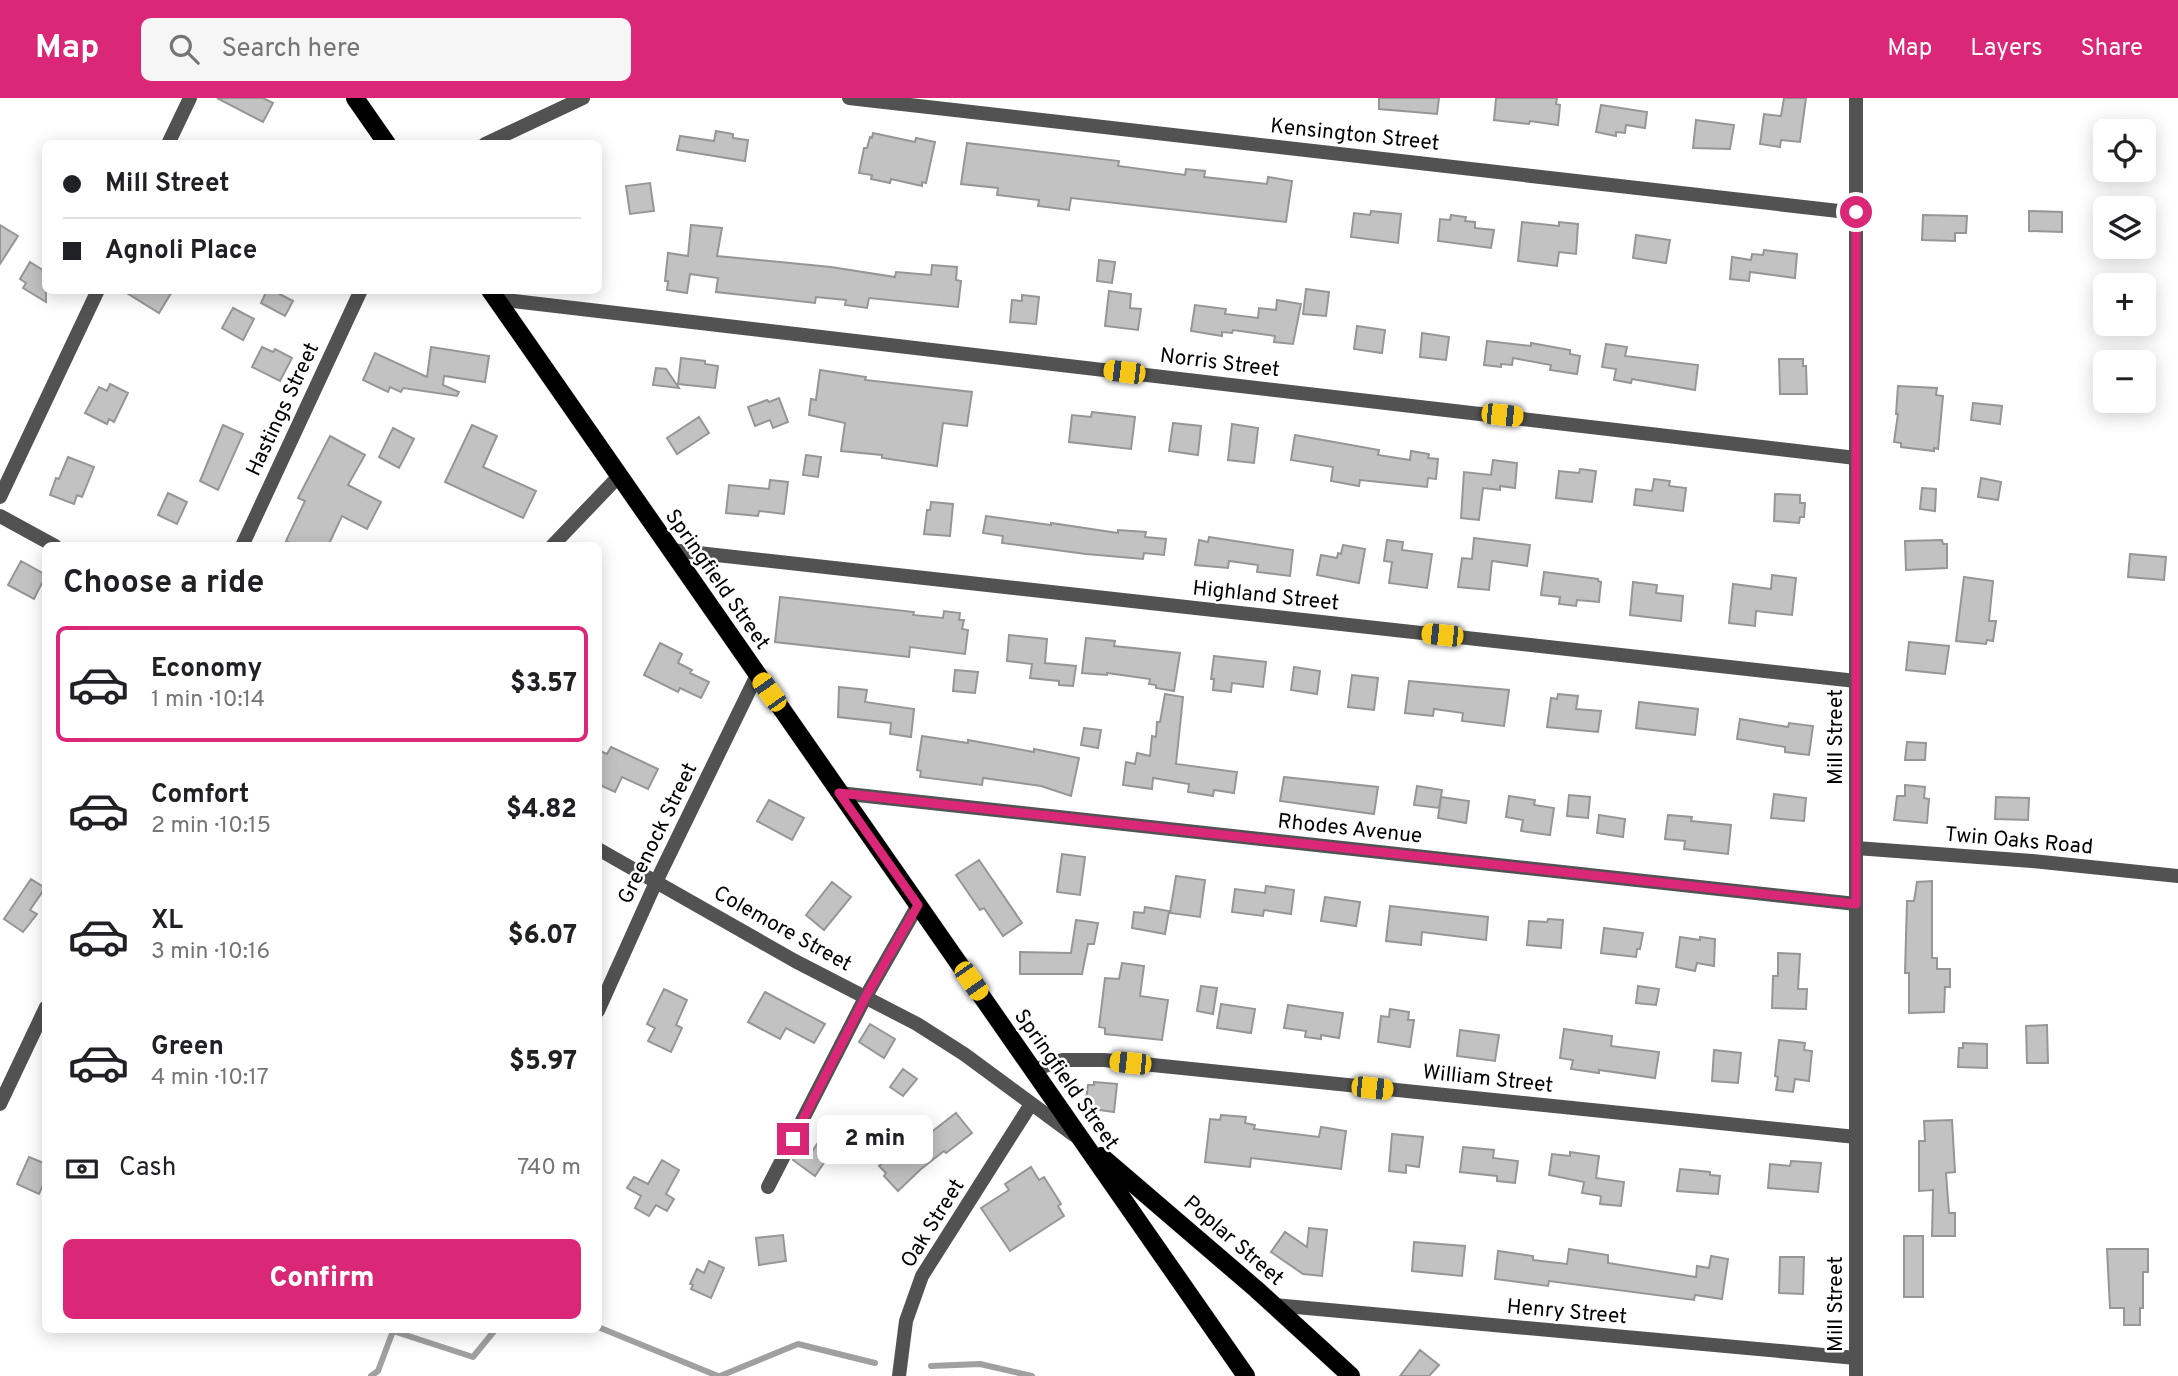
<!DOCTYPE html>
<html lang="en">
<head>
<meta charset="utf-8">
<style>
	:root { --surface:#fff; --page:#f6f6f6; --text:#202124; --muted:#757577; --line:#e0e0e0; --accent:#db2777 }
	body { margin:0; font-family:Overpass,sans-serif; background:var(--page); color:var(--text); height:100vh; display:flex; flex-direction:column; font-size:26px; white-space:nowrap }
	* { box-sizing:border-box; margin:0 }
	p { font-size:23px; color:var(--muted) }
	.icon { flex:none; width:38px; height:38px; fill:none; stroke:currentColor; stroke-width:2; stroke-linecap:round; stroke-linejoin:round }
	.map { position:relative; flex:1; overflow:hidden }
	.side { position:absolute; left:42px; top:444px; width:560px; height:791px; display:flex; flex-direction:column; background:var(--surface); border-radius:10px; box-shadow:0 4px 18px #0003 }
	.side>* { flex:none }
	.banner { position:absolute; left:42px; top:42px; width:560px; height:154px; border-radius:10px; box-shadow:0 4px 18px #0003; display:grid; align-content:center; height:154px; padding:0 21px; background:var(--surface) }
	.tools { position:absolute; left:2093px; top:21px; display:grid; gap:14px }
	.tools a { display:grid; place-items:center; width:63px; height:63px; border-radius:10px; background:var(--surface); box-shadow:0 4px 18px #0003; font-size:35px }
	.end { position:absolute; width:32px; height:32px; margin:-16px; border:9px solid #db2777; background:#fff; box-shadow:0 0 0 4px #fff }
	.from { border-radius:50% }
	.bubble { position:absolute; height:49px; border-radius:10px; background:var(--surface); box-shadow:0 4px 18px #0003; font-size:23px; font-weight:800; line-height:49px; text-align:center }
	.car { position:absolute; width:21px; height:42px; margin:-21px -10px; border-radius:9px; box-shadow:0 0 5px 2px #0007; background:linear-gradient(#f5c518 24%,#345 0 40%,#f5c518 0 76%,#345 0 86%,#f5c518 0) }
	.banner b { display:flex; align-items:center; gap:24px; height:66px; font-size:26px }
	.banner b+b { border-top:2px solid var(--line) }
	.banner i { width:18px; height:18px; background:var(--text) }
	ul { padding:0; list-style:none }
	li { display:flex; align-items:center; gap:21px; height:116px; margin:0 14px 10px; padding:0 7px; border:4px solid transparent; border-radius:10px }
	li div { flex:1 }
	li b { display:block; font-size:26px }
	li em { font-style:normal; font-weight:800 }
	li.current { border-color:var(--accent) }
	li>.icon { width:63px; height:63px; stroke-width:1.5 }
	h2 { padding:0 21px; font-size:32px; line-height:84px }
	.pay { display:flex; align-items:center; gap:18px; height:77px; padding:0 21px; font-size:26px }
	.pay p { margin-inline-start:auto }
	.action { display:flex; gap:14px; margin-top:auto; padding:14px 21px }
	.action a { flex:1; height:80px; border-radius:10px; background:var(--accent); color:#fff; font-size:28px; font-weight:800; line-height:80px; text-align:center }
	header { display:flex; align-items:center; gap:42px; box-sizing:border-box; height:98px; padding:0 35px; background:var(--accent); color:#fff }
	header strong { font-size:33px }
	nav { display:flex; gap:38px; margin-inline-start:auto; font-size:24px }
	.search { width:490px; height:63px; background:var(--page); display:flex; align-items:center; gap:18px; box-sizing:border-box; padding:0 24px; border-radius:10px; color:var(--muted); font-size:26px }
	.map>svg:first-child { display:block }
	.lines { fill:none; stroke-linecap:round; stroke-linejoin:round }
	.stream { stroke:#a0a0a0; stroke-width:6 }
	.building { fill:#c2c2c2; stroke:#969696; stroke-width:2 }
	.primary-casing { stroke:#dbdbdb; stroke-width:19 }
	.minor { stroke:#525252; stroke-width:14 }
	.tertiary { stroke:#525252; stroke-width:14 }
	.primary { stroke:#000; stroke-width:18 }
	.route { stroke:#db2777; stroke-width:9 }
	.labels { text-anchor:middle; stroke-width:5; stroke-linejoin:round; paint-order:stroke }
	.street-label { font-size:21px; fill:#000; stroke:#fff }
</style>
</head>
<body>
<header>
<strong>Map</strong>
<div class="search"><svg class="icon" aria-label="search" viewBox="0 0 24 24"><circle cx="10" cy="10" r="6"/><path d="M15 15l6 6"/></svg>Search here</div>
<nav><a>Map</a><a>Layers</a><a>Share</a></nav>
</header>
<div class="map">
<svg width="2178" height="1278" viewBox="0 0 2178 1278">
	<rect width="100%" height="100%" fill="#fff"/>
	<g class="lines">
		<path class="stream" d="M598,1229L718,1278
			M931,1268L980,1266L1032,1278
			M371,1278L378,1273L393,1233L473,1259L495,1232
			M720,1278L798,1246L875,1265"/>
	</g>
	<path class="building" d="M217,0H263L273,5L263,24Z
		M1379,0H1439L1437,16L1379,11Z
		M1496,0H1557L1556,6L1560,7L1558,27L1530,23L1529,26L1494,22Z
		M1784,0H1806L1800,44L1781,42L1780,49L1760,46L1764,16L1781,18Z
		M1601,7L1647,14L1645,30L1626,27L1625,35L1616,34V38L1596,34Z
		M1696,22L1734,27L1730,51L1693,50Z
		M716,33L733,36V40L748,42L745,63L677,52L680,38L714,43Z
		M873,35L915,44L916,40L935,44L926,85L922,84V88L891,81L890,85L871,81L872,77L859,75L864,50H867L870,39L872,40Z
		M967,45L1119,63L1118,68L1185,77L1186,71L1205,73L1204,79L1267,86L1268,79L1292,83L1286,124L1071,100L1069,112L1038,108L1039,102L997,97L998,90L961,86Z
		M650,85L654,113L630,116L626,88Z
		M1371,113L1401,116L1398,145L1351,139L1354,115L1370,117Z
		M2029,113L2062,114V134L2029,133Z
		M1451,117L1466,119L1465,123L1475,124V130L1494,132L1491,150L1438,143L1440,121L1450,122Z
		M1923,117L1967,118L1966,135H1955V143L1922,142Z
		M1522,124L1559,128V124L1578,126L1576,156L1559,154L1557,168L1518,163Z
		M0,127L18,138L0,166Z
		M691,127L722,130L717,158L831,169L895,179L896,174L931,177L932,167L957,169L956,182L961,183L958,209L869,200L867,210L845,207L846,202L816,199L815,205L716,194L718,180L690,176L687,195L667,192L668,183H665L668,155L688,158Z
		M1636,137L1670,142L1666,165L1633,160Z
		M1764,152L1797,156L1795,180L1750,174L1749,183L1730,181L1732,159L1751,162L1752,156L1763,157Z
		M1099,162L1115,164L1112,185L1097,183Z
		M30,164L46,174V204L23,190L26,185L20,181Z
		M1306,191L1329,194L1326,218L1303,216Z
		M122,192H173L159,215Z
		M267,192H272L293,203L285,218L261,205Z
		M1109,193L1131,196L1130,210L1141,211L1138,232L1105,228Z
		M1022,197L1039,199L1036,226L1010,224L1012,202L1022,203Z
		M1277,202L1301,206L1293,246L1274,244L1275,238L1233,232L1232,235L1222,234V238L1191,233L1195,207L1226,211L1225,216L1258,220L1259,210L1276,212Z
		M233,210L254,221L243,242L222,230Z
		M1357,228L1385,232L1382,255L1354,251Z
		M1422,235L1449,239L1446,262L1420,259Z
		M1487,243L1531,248V245L1570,252V256L1580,258L1577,276L1550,272L1551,267L1513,260L1512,267L1501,266V269L1484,267Z
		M1606,246L1627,249L1625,258L1698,267L1695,292L1632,281L1631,285L1614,282L1616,271L1602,269Z
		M262,249L273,254L275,251L292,260L280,283L252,269Z
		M431,249L489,258L485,284L444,278L443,287L459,294L457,298L403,290L401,294L390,289L388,294L363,282L375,255L427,279Z
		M681,260L705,263V266L718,268L715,290L678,286Z
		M1779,261H1803V268H1806L1807,296H1780Z
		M656,270L666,271L679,290L653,287Z
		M820,272L866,279L865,282L972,294L967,328L943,325L937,368L882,360V357L841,353L845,325L809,317L811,301L816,302Z
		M110,286L128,295L114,324L109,321L107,326L85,315L99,289L107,293Z
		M1898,288L1937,290L1936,297L1943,298L1938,351L1934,350V353L1901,349V345L1894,344L1898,316H1896Z
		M779,300L788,324L773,330L770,322L755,328L748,309L767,302L769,304Z
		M1973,305L2002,308L2000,326L1971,322Z
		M1092,314L1135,319L1131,351L1069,344L1072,317L1091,319Z
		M699,319L709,335L677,356L667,340Z
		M1173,325L1201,328L1198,357L1169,353Z
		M1232,326L1258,330L1254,365L1228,362Z
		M223,327L243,336L218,392L200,383Z
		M472,327L497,338L483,369L536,393L523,420L445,384Z
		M393,330L414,341L399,370L379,359Z
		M1295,337L1379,352L1378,357L1410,362L1411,353L1429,356L1428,360L1438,361L1436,381L1428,380L1427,389L1360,382L1359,388L1331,383L1333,369L1291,362Z
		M330,338L365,357L348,387L381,404L367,431L342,418L328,448H296L286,443L305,403L298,400Z
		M806,357L821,359L818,379L803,377Z
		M68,359L94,369L82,399L77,397L74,406L50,397L56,380L59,381Z
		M1493,362L1517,365L1515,390L1500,388V392L1483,390L1479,422L1461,420L1464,374L1491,377Z
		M1580,371L1596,373L1592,404L1556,400L1559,373L1579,375Z
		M1981,380L2001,384L1998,402L1978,399Z
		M1654,381L1670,383L1669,388L1686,390L1683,413L1634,407L1636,391L1652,393Z
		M770,382L788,384L784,416L759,413L758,418L726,415L729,387L769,391Z
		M1922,390L1936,391L1935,413L1920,411Z
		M168,395L187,404L177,426L158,417Z
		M1775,396L1800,397V405H1805L1804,419H1800L1799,425L1774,423Z
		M931,404L953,406L950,438L924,436L927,412H930Z
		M986,418L1051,427V425L1118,435V432L1146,434L1145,439L1166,441L1164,457L1144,455L1143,461L1086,456L1002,445L1003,438L983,435Z
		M1209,439L1293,452L1290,478L1257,474L1258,467L1229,463L1228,470L1195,467L1199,442L1208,444Z
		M1474,440L1530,447L1527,468L1492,463L1489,492L1458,489L1462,460L1472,461Z
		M1387,442L1403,444L1402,452L1432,456L1427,490L1389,485L1392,464L1384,463Z
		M1942,442L1943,446H1947V470L1906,472L1905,443Z
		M1343,447L1365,451L1359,485L1317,477L1321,457L1337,460L1338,455L1341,456Z
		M2130,456L2166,459L2164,482L2128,479Z
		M21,463L46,477L34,501L8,487Z
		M1544,474L1598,481V483L1601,484L1599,504L1577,502L1576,508L1559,506L1560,499L1541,497Z
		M1772,477L1796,480L1792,517L1756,513L1755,528L1729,525L1733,486L1771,491Z
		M1964,479L1993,483L1989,523H1996L1993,543L1987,542L1986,546L1956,543Z
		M1633,484L1657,487L1656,495L1683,498L1681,523L1630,517Z
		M780,499L914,514L913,517L943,520L944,513L960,515L959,522H964L962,531L968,532L965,556L910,549L909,559L775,544Z
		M1009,537L1047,541L1045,565L1076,568L1073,588L1059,587V583L1030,580L1032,566L1007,563Z
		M1086,540L1115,543L1114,548L1180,555L1174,593L1156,590V587L1149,586L1150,581L1107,575V577L1082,575Z
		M1909,544L1949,548L1945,576L1906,572Z
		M660,545L682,556L678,565L692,572L690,575L709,584L701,600L680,590L678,594L644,577Z
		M1214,558L1266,564L1263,589L1232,585L1231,594L1213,592L1214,581H1211Z
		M1294,569L1320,573L1317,596L1291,592Z
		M955,572L978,574L975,595L953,593Z
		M1352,577L1378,580L1374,612L1348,609Z
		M1409,583L1509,592L1504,628L1462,623L1463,615L1434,611L1433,618L1405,615Z
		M839,589L867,592L865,604L914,611L911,639L890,636L891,625L838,619Z
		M1165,596L1183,599L1176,666L1237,674L1234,695L1214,692L1213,698L1188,694L1189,686L1153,680L1152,691L1123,687L1126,664L1135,666L1137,655L1150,658L1152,638L1156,639L1157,624H1160Z
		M1558,596L1578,598L1576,611L1601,613L1598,634L1547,629L1551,600L1557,601Z
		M1639,604L1698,611L1695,637L1636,630Z
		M1740,621L1788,629L1789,625L1813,628L1809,657L1785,654V649L1737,641Z
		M1084,630L1101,632L1098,650L1081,647Z
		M922,638L968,645V642L1034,654V651L1079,660L1071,698L1041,688L983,680L982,687L920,679L921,673L917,672Z
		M1907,644L1926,645L1925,662H1905Z
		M611,649L658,671L648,691L622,679L615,694L598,686V652L607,656Z
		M1284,679L1378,689L1374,716L1280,703Z
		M1905,687L1925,689L1924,700L1929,701L1927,725L1894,722L1897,698H1905Z
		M1417,688L1442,692L1439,710L1414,707Z
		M1774,696L1806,700L1804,723L1771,720Z
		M1569,697L1590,699L1588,720L1567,718Z
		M1509,698L1535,702L1534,707L1554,710L1550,737L1521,733L1523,722L1506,719Z
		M1441,699L1469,703L1466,725L1438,720Z
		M1996,699L2029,700L2028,722L1995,721Z
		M769,702L804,720L792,742L757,723Z
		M1599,717L1625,721L1623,739L1597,735Z
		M1668,717L1692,719L1691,723L1731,727L1728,756L1684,751L1685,743L1665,741Z
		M1062,756L1085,759L1080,797L1057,794Z
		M979,762L1022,825L1003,838L984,810L980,812L956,777Z
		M1176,778L1205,782L1200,819L1170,815Z
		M31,781L45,790L30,812L37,816L23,834L4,821Z
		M1932,783V860H1937V871H1950V889H1945L1944,914L1909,915V875H1905L1907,803H1914L1917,784Z
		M832,784L851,799L824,832L806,817Z
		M1266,788L1294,792L1291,816L1264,812L1263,818L1232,814L1235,791L1265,795Z
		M1325,799L1360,804L1356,828L1321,823Z
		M1390,808L1488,819L1486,842L1422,834L1421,847L1386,843Z
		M1145,809L1169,813L1165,836L1132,830L1134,814L1144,815Z
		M1548,821L1563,822L1561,850L1527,847L1529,823L1547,824Z
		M1076,822L1098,825L1094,846H1088L1082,876H1020V854L1071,855Z
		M1604,830L1643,835L1640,851H1637L1636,859L1601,855Z
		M1680,839L1700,842V839L1715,841L1714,868L1697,865L1695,873L1676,869Z
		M1778,855L1800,856L1798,891H1807L1806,911L1772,910L1773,878H1778Z
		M1122,865L1144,868L1140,898L1168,902L1162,942L1105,936V930L1099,929L1105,880L1119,881Z
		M1201,888L1217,890L1213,916L1197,913Z
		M1638,888L1659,891L1656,907L1636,905Z
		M664,891L687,902L676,927L682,930L671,954L648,943L655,930L647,926Z
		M765,894L825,926L814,945L786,930L780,941L748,924Z
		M1221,906L1255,911L1251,935L1217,930Z
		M1288,907L1343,915L1339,940L1321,937V941L1305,939L1306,933L1284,930Z
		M1390,911L1409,914L1408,922H1414L1410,949L1378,944L1381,918L1389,919Z
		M870,926L895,941L884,960L859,944Z
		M2047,927L2048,965H2027L2026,928Z
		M1564,931L1612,938L1611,948L1659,954L1655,980L1599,972V975L1571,971L1573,962L1560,960Z
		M1460,932L1499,937L1495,963L1457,958Z
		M1779,942L1805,945L1804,952L1812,953L1809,983L1795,981L1793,994L1776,992L1778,979L1775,978Z
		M1963,945L1987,946V970L1958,969L1959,950H1963Z
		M1714,952L1741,955L1738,985L1712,983Z
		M903,971L917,981L903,998L890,989Z
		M1094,984L1117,986L1114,1014L1092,1011V1008H1085L1088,987H1094Z
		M956,1015L972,1035L946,1055L944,1053L921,1071L898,1093L884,1078L886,1075L879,1068L891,1056L898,1064L900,1062L902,1063L932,1040L929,1036Z
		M1221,1017L1246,1019L1245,1025L1255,1027L1254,1031L1319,1039L1321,1029L1346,1033L1341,1071L1251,1060L1250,1069L1205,1064L1210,1021L1220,1022Z
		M1952,1022L1955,1074L1946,1075L1949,1115H1955V1138H1932L1933,1092L1919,1093V1043H1925L1924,1023Z
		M830,1027L847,1040L832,1061L828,1059L815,1078L793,1062L802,1049L811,1055Z
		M1392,1036L1423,1039L1419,1069L1406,1067V1075L1389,1073Z
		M1463,1049L1494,1052L1493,1060L1518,1063L1515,1085L1497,1083V1078L1460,1074Z
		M1570,1054L1599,1058L1596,1080L1624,1084L1621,1108L1600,1106L1601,1098L1582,1095L1584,1084L1549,1077L1552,1056L1570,1058Z
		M29,1059L46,1066V1080L39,1096L17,1086Z
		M662,1062L679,1072L666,1096L674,1101L667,1113L656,1107L649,1118L635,1110L641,1098L627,1090L634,1079L648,1086Z
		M1791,1063L1821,1065L1818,1094L1768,1090L1770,1066L1790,1068Z
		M1031,1069L1039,1082L1044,1079L1061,1106L1058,1108L1064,1118L1010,1153L981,1110L1009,1092L1005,1086Z
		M1680,1071L1710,1074V1077L1720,1078L1718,1096L1677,1093Z
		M1309,1130L1327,1132L1322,1178L1303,1176L1271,1154L1285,1134L1307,1149Z
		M783,1137L786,1163L759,1167L756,1140Z
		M1904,1138H1923V1199H1904Z
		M1414,1144L1465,1148L1462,1178L1412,1173Z
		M1569,1151L1608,1157V1165L1696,1179L1697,1168L1709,1170L1711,1158L1728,1161L1722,1201L1695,1197L1694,1202L1549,1183L1548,1188L1495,1181L1498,1153L1533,1158V1162L1567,1166Z
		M2107,1151H2148V1174H2143V1210H2140V1227H2124V1210H2110Z
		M1780,1159H1804L1803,1196L1779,1195Z
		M709,1163L724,1170L711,1200L691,1191L693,1187L690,1186L697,1171L704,1175Z
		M1420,1252L1439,1267L1429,1278H1400Z"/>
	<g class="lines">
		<defs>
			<path id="primary" d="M355,0L387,46
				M490,192L1246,1278
				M1101,1058L1256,1191L1351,1278"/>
		</defs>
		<use href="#primary" class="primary-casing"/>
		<path class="minor" d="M849,0L1856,115
			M168,46L190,0
			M485,46L583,0
			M496,201L1856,360
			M0,399L98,192
			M0,418L55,448
			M242,448L361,192
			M552,448L619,378
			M671,452L1856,583
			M839,695L1856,806
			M1856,750L2032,763L2178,778
			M598,751L795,863L917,926L964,956L1074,1037
			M598,913L656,784L757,577
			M1034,972L1062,962H1104L1856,1039
			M0,1006L46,909
			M768,1089L866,898L918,807
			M1274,1207L1856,1260
			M899,1278L906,1223L922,1178L1031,1006"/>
		<path class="tertiary" d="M1856,1278V0"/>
		<use href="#primary" class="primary"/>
	</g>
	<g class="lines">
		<path class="route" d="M793,1041L866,898L918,807L839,695L1856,806V114"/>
	</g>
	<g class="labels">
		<g class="street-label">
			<text transform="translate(1355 36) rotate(6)" y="7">Kensington Street</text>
			<text transform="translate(1220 264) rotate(7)" y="7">Norris Street</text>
			<text transform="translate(282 311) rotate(-65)" y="7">Hastings Street</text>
			<text transform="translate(718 481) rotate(55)" y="7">Springfield Street</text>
			<text transform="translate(1266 497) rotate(6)" y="7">Highland Street</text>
			<text transform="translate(1835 639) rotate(-90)" y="7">Mill Street</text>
			<text transform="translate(1350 730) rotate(6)" y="7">Rhodes Avenue</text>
			<text transform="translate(657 735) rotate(-64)" y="7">Greenock Street</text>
			<text transform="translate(2019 742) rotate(5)" y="7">Twin Oaks Road</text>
			<text transform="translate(783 830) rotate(29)" y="7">Colemore Street</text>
			<text transform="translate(1488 980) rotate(6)" y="7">William Street</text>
			<text transform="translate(1067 981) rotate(55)" y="7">Springfield Street</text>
			<text transform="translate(932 1125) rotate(-58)" y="7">Oak Street</text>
			<text transform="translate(1234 1142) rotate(41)" y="7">Poplar Street</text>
			<text transform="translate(1835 1206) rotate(-90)" y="7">Mill Street</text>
			<text transform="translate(1567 1213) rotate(5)" y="7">Henry Street</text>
		</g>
	</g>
</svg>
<div class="tools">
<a><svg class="icon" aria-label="locate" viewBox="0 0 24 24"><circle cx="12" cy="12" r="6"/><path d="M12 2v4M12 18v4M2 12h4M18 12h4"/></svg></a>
<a><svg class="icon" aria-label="layers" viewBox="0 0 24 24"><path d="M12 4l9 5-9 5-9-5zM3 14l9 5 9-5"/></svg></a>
<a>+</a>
<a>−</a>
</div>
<i class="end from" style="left:1856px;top:114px"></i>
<i class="end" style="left:793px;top:1041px"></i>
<div class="bubble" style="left:817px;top:1017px;width:116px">2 min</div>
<i class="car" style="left:1124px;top:274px;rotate:277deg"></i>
<i class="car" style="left:1502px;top:317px;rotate:96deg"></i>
<i class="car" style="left:1442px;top:537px;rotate:276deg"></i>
<i class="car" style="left:769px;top:594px;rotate:325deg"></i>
<i class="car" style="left:971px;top:883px;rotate:145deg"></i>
<i class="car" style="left:1130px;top:965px;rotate:276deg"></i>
<i class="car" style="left:1372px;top:990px;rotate:96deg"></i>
<div class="banner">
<b><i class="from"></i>Mill Street</b>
<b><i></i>Agnoli Place</b>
</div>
<section class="side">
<h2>Choose a ride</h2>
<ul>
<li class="current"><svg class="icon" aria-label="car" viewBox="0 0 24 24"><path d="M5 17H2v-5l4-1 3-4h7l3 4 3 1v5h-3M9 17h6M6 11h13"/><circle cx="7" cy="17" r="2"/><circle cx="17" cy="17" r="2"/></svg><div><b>Economy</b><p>1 min · 10:14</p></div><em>$3.57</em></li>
<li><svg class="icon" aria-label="car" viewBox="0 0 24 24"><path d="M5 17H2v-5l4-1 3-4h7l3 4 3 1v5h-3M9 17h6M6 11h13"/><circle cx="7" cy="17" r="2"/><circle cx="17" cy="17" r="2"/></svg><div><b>Comfort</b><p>2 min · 10:15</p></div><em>$4.82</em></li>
<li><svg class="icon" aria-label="car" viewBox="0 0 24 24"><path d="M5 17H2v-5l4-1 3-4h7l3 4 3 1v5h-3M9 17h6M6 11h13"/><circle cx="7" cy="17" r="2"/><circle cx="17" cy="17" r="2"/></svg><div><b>XL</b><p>3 min · 10:16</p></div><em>$6.07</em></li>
<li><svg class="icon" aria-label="car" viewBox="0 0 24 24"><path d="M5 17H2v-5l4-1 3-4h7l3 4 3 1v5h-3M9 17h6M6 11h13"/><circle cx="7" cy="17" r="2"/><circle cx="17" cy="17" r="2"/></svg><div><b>Green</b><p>4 min · 10:17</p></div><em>$5.97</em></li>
</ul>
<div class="pay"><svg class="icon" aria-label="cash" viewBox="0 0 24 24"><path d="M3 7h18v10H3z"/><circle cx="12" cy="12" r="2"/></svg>Cash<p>740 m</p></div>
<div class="action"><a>Confirm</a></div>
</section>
</div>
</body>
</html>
